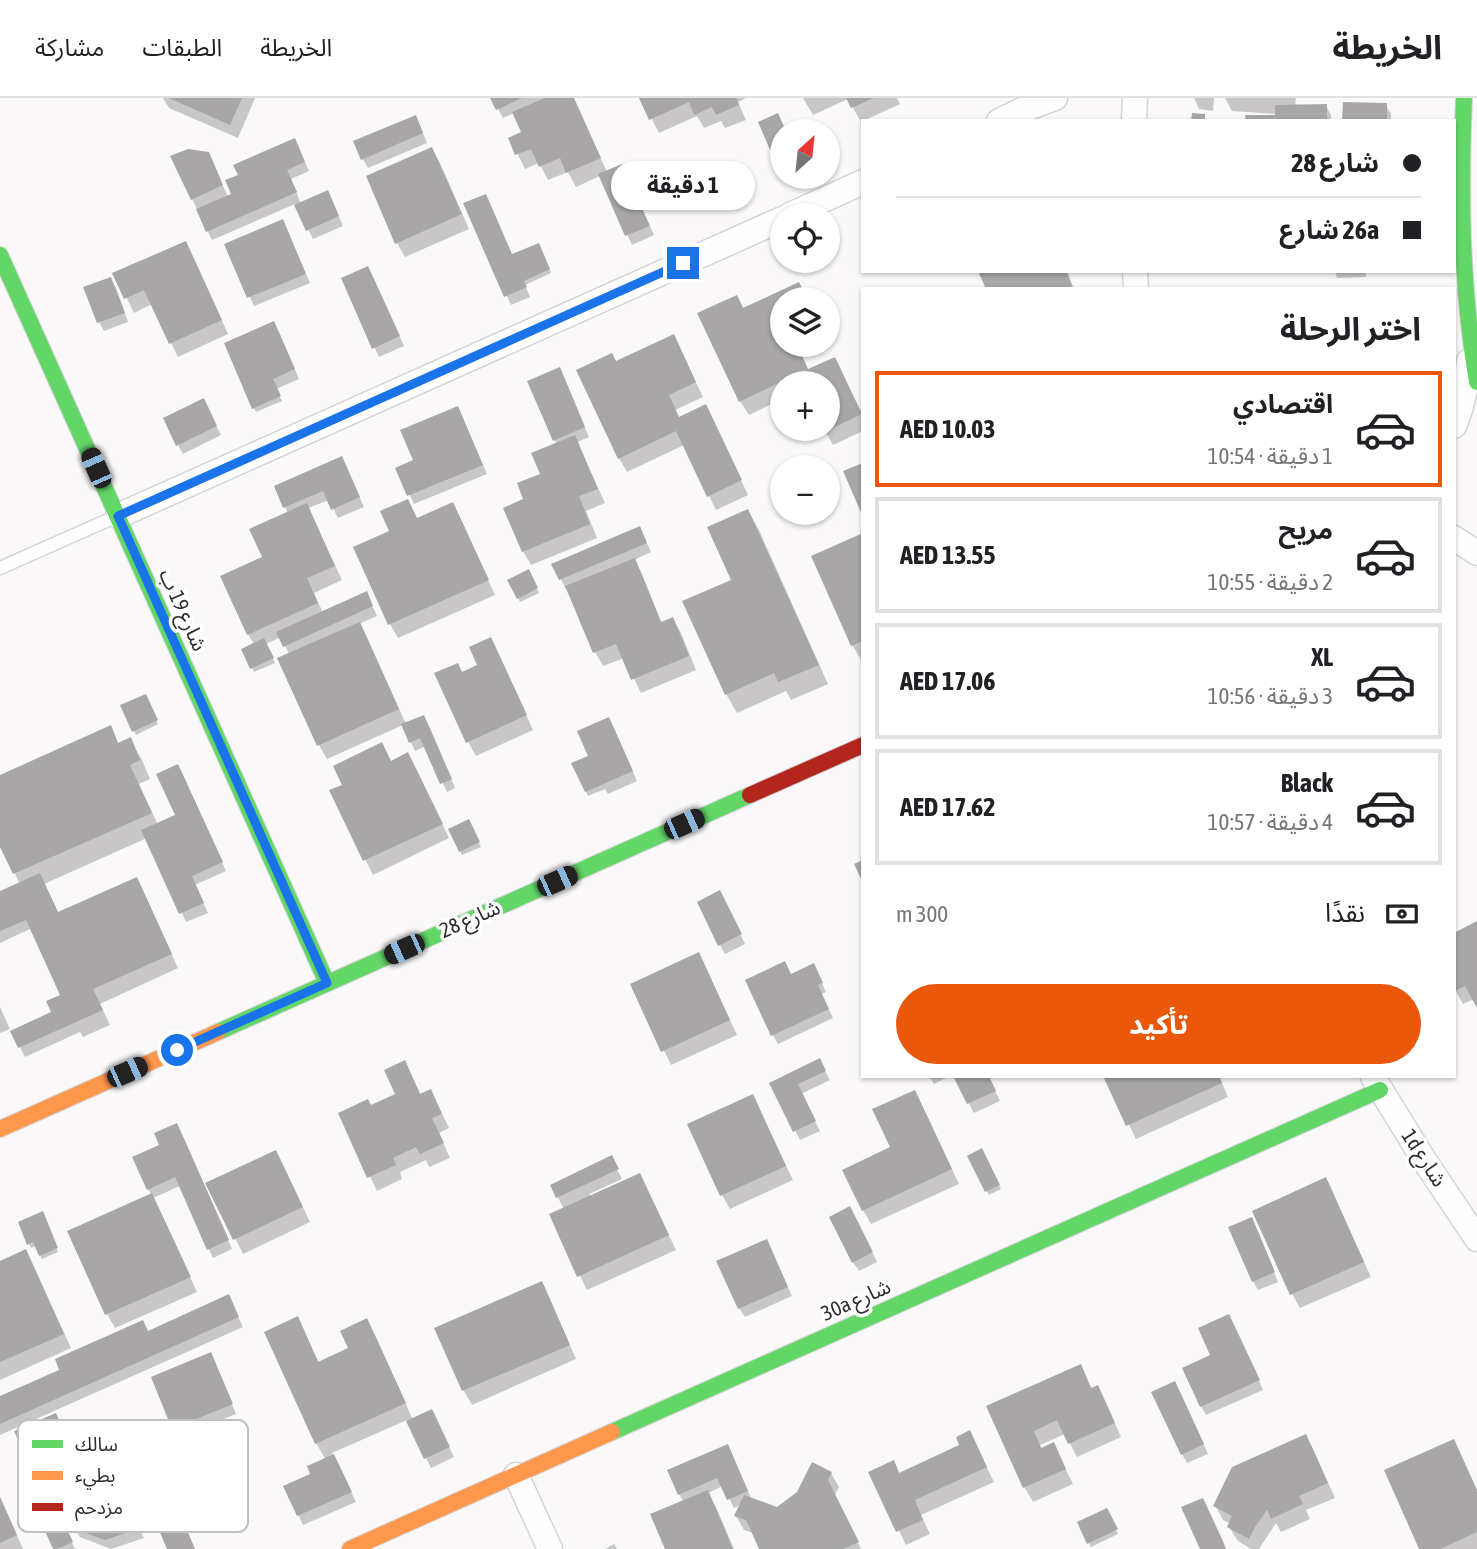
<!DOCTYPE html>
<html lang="ar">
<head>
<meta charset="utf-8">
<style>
	:root { --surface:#fff; --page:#f6f6f6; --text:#202124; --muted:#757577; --line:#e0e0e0; --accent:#ea580c }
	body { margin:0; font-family:"Asap Condensed","Noto Sans Arabic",sans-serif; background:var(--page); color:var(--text); direction:rtl; height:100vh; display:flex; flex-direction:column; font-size:26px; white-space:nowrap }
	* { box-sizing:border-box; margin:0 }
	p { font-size:23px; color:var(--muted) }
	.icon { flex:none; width:38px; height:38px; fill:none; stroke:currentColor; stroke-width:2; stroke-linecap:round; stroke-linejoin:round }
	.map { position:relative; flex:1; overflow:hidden; direction:ltr }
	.sheet { position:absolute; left:861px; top:189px; width:595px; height:791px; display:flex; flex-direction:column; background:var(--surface); border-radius:0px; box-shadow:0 2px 5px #0004; direction:rtl }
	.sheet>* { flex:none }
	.hud { position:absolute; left:861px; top:21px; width:595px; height:154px; border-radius:0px; box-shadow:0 2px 5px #0004; direction:rtl; display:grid; align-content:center; height:154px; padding:0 35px; background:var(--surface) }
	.needle { width:46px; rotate:27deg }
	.controls { position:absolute; left:770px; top:21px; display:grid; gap:14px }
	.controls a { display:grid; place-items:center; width:70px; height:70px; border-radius:50%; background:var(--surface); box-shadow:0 2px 5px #0004; font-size:35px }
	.end { position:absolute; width:32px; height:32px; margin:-16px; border:9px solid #1a73e8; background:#fff; box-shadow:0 0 0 4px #fff }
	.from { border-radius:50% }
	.bubble { position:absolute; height:49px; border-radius:24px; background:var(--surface); box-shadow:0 2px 5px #0004; font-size:23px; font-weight:700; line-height:49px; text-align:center; direction:rtl }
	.car { position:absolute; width:21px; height:42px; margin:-21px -10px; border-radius:9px; box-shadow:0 0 5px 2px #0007; background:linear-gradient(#222 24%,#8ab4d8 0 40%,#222 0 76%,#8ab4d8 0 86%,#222 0) }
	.hud b { display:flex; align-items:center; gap:24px; height:66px; font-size:26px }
	.hud b+b { border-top:2px solid var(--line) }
	.hud i { width:18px; height:18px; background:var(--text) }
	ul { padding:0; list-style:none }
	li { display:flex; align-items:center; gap:21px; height:116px; margin:0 14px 10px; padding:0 21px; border:4px solid var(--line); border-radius:0px }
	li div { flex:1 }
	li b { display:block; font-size:26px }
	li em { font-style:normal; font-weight:700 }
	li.current { border-color:var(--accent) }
	li>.icon { width:63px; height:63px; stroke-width:1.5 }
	h2 { padding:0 35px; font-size:32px; line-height:84px }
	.pay { display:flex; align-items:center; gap:18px; height:77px; padding:0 35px; font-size:26px }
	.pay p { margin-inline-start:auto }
	.action { display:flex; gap:14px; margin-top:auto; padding:14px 35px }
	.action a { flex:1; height:80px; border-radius:42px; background:var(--accent); color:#fff; font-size:28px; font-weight:700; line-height:80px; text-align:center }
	header { display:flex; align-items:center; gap:42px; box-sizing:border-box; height:98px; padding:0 35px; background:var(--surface); border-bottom:2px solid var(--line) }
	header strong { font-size:33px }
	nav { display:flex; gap:38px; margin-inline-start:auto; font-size:24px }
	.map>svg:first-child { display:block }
	.shadow { fill:#0003 }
	.building { fill:#a8a6a7 }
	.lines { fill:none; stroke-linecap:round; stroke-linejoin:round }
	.lane-casing { stroke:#d6d4d5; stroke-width:15 }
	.street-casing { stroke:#d6d4d5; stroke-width:27 }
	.fast-casing { stroke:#d6d4d5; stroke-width:18 }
	.slow-casing { stroke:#d6d4d5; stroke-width:18 }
	.jam-casing { stroke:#d6d4d5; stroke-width:18 }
	.lane { stroke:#fefefe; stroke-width:12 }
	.street { stroke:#fefefe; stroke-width:24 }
	.fast { stroke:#63d668; stroke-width:16 }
	.slow { stroke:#ff974d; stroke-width:16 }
	.jam { stroke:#b3261e; stroke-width:16 }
	.route { stroke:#1a73e8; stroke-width:9 }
	.labels { text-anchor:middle; stroke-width:7; stroke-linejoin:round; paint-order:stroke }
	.street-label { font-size:21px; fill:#2d2c2d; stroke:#fff }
	.key { fill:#fff; stroke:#c0c0c0; stroke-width:2 }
	.key-label { font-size:19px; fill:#2d2c2d }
</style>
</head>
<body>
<header>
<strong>الخريطة</strong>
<nav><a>الخريطة</a><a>الطبقات</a><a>مشاركة</a></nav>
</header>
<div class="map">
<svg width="1477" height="1451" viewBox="0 0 1477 1451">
	<rect width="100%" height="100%" fill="#faf8f9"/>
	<path class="shadow" d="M163,0H255L238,40L169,10Z
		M492,0H573L607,74L634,93L654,137L632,147L600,78L576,89L568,74L548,82L539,65L525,71L510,41L523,35L514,15L503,20Z
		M641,0H746L738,4L746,22L725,30L721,23L704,30L697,18L659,35Z
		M803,0H897L900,6L861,24L848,1L813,17Z
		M1194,0H1214L1213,13L1199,11Z
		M1225,0H1296L1295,9L1326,8L1331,17V23H1247L1276,18V16L1232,13Z
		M1386,7L1391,16V23H1344Z
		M780,21L785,33H782V60L777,63L760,25Z
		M420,28L427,45L368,70L363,61Z
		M299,51L309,73L291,81L301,106L332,103L343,128L313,141L295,106L212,142L192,101L213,65L228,99L233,97L240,78Z
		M432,51L440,65L469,131L405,159L397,145Z
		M465,106L513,158L541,151L551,175L525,187L530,199L511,207Z
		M287,133L310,185L254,208L227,147Z
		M193,159L228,236L178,259L152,206L134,215L115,176Z
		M980,173H1067L1074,191H988Z
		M1335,173H1366V179L1337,180Z
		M373,179L404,248L379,259L343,181Z
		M110,181L116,190L128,224L104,233L99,224L86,190Z
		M799,186L807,201H782V247H814L800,253L809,273L842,275L863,319V333L833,347L824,331H828V285H782V301L749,317L740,303L737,199L744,211Z
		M279,234L299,281L276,291L282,303L256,314L254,310Z
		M673,238L703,299L675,312L679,321L713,323L748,397L716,412L684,347L627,374L619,360L616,265Z
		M564,280L589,339L577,344L605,405L586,413L597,440L531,467L523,453L526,402L542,376L557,347L529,284Z
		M458,310L487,376L414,406L398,371L415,363Z
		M208,312L221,337L183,356L178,347Z
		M342,360L364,409L338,420L329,402L308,410L342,482L314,495L323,515L371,505L377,518L359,526L367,540L406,626L429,628L455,690L447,694L426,648L415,653L403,627L327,661L319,647L289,556L281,539L266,546L275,565L254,574L243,552L254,546L248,536L264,460L288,415L285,409Z
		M748,413L759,432L828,586L791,602L786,593L737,615L726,596L733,482Z
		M460,420L495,497L398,540L390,526L418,422Z
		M863,437V565L853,548L813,459Z
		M644,439L651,454L634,462L642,476L662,526L673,521L681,535L696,572L641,595L624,560L603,568L595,554L568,490L566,491L553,467Z
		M528,473L539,495L520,504L510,482Z
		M498,555L533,632L476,658L468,644L462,576L480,568Z
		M147,602L158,626L136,637L122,608Z
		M110,630L119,646L130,642L141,660L150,681L139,686L158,727L177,718L183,677L226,773L195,787L208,815L186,824L147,740L44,786L59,816L144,795L178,870L100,906L110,927L83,939L80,934L25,959L12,933L53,915L62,898L32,830L0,845V795L20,786L0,745V679Z
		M614,630L637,683L608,696L605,691L588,698L574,666L587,660Z
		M391,664L416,671L449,740L373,777L331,693Z
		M468,723L481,749L462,757L450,732Z
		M725,804L745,846L725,856L720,847Z
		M1477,825V907L1474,901L1463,906L1454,890Z
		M706,871L737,937L671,967L632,887Z
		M818,877L826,894L821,896L833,920L778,946L773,937L791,878Z
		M0,909L10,931L0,935Z
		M404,964L421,997L438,1007L449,1030L439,1035L450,1060L429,1069L426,1062L400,1074L402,1081L377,1093L340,1016L371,1009L397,997Z
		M824,971L830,982L801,996L820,1033L800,1042L772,985Z
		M929,978H950L934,986Z
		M955,978H988L1000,1003L974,1015Z
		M1105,978H1219L1228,999L1136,1041Z
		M922,1008L959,1086L871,1126L863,1112L892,1050Z
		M760,1013L793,1082L730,1111L722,1097Z
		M182,1036L232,1151L213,1160L180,1088L153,1100L197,1194L115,1230L107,1216L70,1134L152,1097L148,1091Z
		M981,1053L1001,1091L989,1097L969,1059Z
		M611,1060L622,1081L589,1096L591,1099L640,1077L676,1152L587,1192L551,1117L564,1111L552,1088Z
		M283,1068L310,1124L243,1156L208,1086Z
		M1333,1096L1371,1179L1300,1210L1292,1196L1254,1114Z
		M855,1119L877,1164L859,1173L853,1164Z
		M44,1120L58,1154L42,1161L36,1148L31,1150L29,1146Z
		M1256,1130L1278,1184L1258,1192L1253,1183Z
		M771,1152L792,1198L745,1219L739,1210Z
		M0,1165L33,1167L71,1250L0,1282Z
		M549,1199L576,1261L472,1307L464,1293L437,1231Z
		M233,1208L243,1229L0,1337V1300L148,1235Z
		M367,1223L375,1237L413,1322H436L454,1359L431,1370L407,1322L332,1355L356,1404L303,1427L285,1389L313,1377L326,1362L316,1345L305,1235L319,1265L350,1251Z
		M1234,1227L1263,1292L1206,1317L1201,1308L1212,1258Z
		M215,1265L236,1316L179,1339L153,1280Z
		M1080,1268L1092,1291L1105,1303L1121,1339L1077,1359L1065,1336L1040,1347L1042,1351L1053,1346L1073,1386L1033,1404L1025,1390L989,1309Z
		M1180,1294L1208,1356L1187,1365L1182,1356Z
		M969,1334L994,1384L921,1417L930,1436L906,1447L871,1375L900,1376L962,1348Z
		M1306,1339L1314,1353L1335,1400L1306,1412L1310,1421L1281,1434L1276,1425L1259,1451H1251L1238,1443L1229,1429L1231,1426L1223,1422L1215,1407Z
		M1453,1344L1477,1392V1451H1421Z
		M732,1357L752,1402L778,1411L831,1375L839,1389L835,1397L861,1451H760L753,1435L744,1432L736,1418L742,1407L734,1410L723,1388L708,1395L716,1409L734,1451H667L684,1404L679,1396Z
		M120,1389L144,1440L111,1451L80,1439L74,1429Z
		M0,1399L23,1451H0Z
		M56,1411L74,1449L76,1451H55Z
		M1107,1412L1118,1436L1091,1449L1080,1425Z
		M614,1446L617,1451H605Z"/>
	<path class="building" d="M169,0H242L230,27Z
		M490,0H522L496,12Z
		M545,0H574L601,60L566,75L560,60L539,69L531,51L515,57L508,40L521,34L512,14Z
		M639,0H736L739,7L716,17L712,9L694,17L689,4L649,22Z
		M846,0H874L851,10Z
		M1343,4L1387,5V23H1342Z
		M1327,6V23H1246L1245,17H1275V7Z
		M778,15L786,33H782V56L773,59L758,24Z
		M1192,15L1205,16V23H1191Z
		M416,17L423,35L361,62L353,43Z
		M295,40L305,64L287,72L297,94L206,134L196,111L231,96L225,82L238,77L233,67Z
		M432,49L462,116L395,146L366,78Z
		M188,51L209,54L223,87L191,102L170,58Z
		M622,66L650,128L625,138L598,76Z
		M328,92L339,118L306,133L294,107Z
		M486,96L512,156L539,145L550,171L524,183L527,189L504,199L463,105Z
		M283,121L306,176L247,200L224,146Z
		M186,143L222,222L169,246L144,192L124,201L112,175Z
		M368,168L400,238L372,251L341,180Z
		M978,173H1066L1072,188L1067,191H986Z
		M111,179L125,215L97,225L83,189Z
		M799,184L808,201H782V247H797L808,271L835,259L862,316L828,332V285H801L797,276L739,304L697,215L737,197L743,210Z
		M274,223L295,271L273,281L281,298L252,311L224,245Z
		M674,236L696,284L669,297L679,319L706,306L742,382L707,399L676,333L618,361L576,272L612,255L616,263Z
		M560,269L585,329L553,343L527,283Z
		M204,300L217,328L176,348L163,320Z
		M458,308L483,367L407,398L395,370L413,362L400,332Z
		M575,337L598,391L579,398L590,426L522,454L503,410L523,401L517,385L540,376L531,355Z
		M342,358L360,399L331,412L323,393L283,410L274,388Z
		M863,365V419L843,373Z
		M408,401L417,420L453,404L489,482L388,527L353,449L389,433L380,413Z
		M307,405L335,468L307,480L318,505L247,537L220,478L262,459L249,431Z
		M748,411L819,567L778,584L774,575L725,597L682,503L731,482L707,429Z
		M640,428L647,445L559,482L551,466Z
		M863,435V543L851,548L811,458Z
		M635,460L661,524L673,519L689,558L631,582L616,546L593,555L565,488Z
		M529,471L538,490L517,501L507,482Z
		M367,493L373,508L283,549L276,534Z
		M360,524L399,611L317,648L277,560Z
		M491,539L527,617L466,645L434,575L458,565L462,574L477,567L469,549Z
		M264,540L274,560L250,571L241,551Z
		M146,596L158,622L132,634L120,607Z
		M424,617L452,681L440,686L420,640L409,645L401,626Z
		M609,619L633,673L585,694L571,665L588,658L577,633Z
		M111,627L118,645L131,639L140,662L130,667L152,715L13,776L0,749V677Z
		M382,644L391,663L408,654L443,726L363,763L329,692L342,687L333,668Z
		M178,666L223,764L192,778L204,805L179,816L141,732L175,717L156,676Z
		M469,721L480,744L459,754L448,731Z
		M863,762V785L854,766Z
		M40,775L58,814L137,779L172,856L93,891L103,912L18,950L10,933L51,914L46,903L60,897L26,822L0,833V793Z
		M720,792L742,836L718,848L697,804Z
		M1477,823V910L1465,888L1454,893V835Z
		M699,854L730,922L661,954L630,886Z
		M785,863L791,876L814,865L823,885L818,887L829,911L771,938L745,882Z
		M820,960L826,973L798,986L816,1023L793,1034L769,985Z
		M405,962L420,996L431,991L442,1016L432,1020L444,1045L420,1056L416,1049L393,1060L396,1067L367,1080L338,1015L368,1001L371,1007L395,996L384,972Z
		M953,978H989L996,993L967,1006Z
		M1103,978H1219L1222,985L1126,1028Z
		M915,992L952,1071L862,1113L842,1072L890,1049L872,1011Z
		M753,996L786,1068L720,1098L687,1026Z
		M177,1025L229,1142L207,1152L175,1079L147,1092L132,1059L159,1047L154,1035Z
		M982,1050L1000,1087L985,1094L967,1058Z
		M276,1052L303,1109L233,1142L205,1085Z
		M612,1057L619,1071L556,1100L550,1087Z
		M640,1075L669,1137L577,1179L549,1116Z
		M1326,1079L1364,1164L1290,1197L1252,1113Z
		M152,1095L191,1179L105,1217L67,1133Z
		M850,1108L873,1154L852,1165L829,1119Z
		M43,1113L58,1150L39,1158L33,1144L27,1147L18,1124Z
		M1252,1119L1275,1174L1252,1184L1228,1129Z
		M767,1141L788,1189L738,1211L716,1163Z
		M26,1151L64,1236L0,1264V1163Z
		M542,1183L570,1247L462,1293L434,1230Z
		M229,1196L239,1219L0,1326V1298L59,1272L55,1261L143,1222L148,1233Z
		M1229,1216L1260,1282L1200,1309L1182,1270L1210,1257L1198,1230Z
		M298,1218L318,1264L348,1250L340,1233L367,1220L406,1305L315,1346L264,1234Z
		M211,1254L233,1306L172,1331L151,1279Z
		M1081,1266L1091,1290L1098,1287L1115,1325L1068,1346L1057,1322L1034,1333L1041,1350L1054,1344L1066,1371L1023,1390L986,1308Z
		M1175,1283L1204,1346L1181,1357L1151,1294Z
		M432,1311L450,1349L424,1361L406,1323Z
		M56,1315L84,1379L42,1397L14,1333Z
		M970,1332L987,1369L915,1402L923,1422L896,1434L868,1374L894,1362L899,1375L959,1347L956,1339Z
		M1306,1336L1328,1385L1299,1398L1303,1406L1271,1421L1267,1412L1255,1429L1249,1441L1227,1429L1232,1418L1213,1408L1232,1369Z
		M1454,1341L1477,1392V1434L1440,1451H1419L1384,1372Z
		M728,1346L748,1393L727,1402L717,1380L678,1397L667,1372Z
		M334,1356L352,1394L297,1418L283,1388L310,1376L307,1368Z
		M812,1364L832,1374L828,1382L859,1444L843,1451H759L746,1422L734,1418L744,1397L777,1409L797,1394Z
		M115,1377L140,1430L105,1442L72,1430L62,1404Z
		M708,1392L733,1451H665L650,1416Z
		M0,1399L17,1437L0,1445Z
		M1203,1400L1222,1441L1226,1451H1200L1181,1409Z
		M55,1405L73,1444L57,1451H53L36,1413Z
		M1107,1410L1118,1431L1087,1446L1077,1424Z
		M182,1420L195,1451H167L158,1430Z"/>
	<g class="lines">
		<defs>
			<path id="lane" d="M0,470L115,419"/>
			<path id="street" d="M999,23L1022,12L1055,0
				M1134,23L1135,0
				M790,117L863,84
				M1135,173L1136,191
				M1454,328C1463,307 1467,285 1469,263
				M118,418L782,121
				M1454,440L1477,455
				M1373,979L1424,1062L1477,1141
				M516,1377L550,1451"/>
			<path id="fast" d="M1464,0C1460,96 1461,189 1477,284
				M0,157L327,885
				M218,934L750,697
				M612,1334L1380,992"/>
			<path id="slow" d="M0,1031L218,934
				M350,1451L612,1334"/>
			<path id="jam" d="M750,697L863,647"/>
		</defs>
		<use href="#lane" class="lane-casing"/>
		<use href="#street" class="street-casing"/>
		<use href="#fast" class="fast-casing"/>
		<use href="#slow" class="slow-casing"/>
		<use href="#jam" class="jam-casing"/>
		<use href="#lane" class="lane"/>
		<use href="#street" class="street"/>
		<use href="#fast" class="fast"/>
		<use href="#slow" class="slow"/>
		<use href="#jam" class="jam"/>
	</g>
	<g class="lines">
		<path class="route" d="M177,952L327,885L118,418L683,165"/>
	</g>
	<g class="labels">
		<g class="street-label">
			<text transform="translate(183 512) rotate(66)" y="7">شارع 19 ب</text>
			<text transform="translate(470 821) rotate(-24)" y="7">شارع 28</text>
			<text transform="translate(1424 1060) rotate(57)" y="7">1d شارع</text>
			<text transform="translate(856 1202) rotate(-24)" y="7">30a شارع</text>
		</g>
	</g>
	<rect x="18" y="1322" width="230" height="112" rx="10" class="key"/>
	<rect x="32" y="1342" width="31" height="8" fill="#63d668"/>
	<rect x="32" y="1373" width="31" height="9" fill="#ff974d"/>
	<rect x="32" y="1405" width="31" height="8" fill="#b3261e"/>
	<g class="key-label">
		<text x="75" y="1353">سالك</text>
		<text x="75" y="1384">بطيء</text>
		<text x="75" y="1416">مزدحم</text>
	</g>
</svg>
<div class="controls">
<a><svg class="needle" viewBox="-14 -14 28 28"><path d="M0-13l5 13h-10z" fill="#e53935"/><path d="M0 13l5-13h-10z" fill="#757577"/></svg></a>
<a><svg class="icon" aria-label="locate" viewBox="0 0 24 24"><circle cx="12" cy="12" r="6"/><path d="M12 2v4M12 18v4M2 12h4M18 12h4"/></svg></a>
<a><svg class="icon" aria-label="layers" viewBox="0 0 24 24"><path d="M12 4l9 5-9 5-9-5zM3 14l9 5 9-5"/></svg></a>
<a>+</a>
<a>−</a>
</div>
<i class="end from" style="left:177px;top:952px"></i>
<i class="end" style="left:683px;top:165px"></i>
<div class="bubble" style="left:611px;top:63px;width:144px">1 دقيقة</div>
<i class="car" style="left:96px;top:370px;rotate:336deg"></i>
<i class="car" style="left:684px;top:726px;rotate:66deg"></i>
<i class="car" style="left:557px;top:783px;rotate:66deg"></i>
<i class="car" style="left:404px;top:851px;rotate:246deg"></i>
<i class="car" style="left:127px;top:974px;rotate:66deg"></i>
<div class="hud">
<b><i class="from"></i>شارع 28</b>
<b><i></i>26a شارع</b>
</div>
<section class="sheet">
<h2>اختر الرحلة</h2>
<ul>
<li class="current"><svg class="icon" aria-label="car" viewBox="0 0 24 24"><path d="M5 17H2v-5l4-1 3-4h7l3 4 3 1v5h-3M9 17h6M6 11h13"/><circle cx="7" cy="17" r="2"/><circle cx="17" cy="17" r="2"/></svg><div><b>اقتصادي</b><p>1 دقيقة · 10:54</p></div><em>AED 10.03</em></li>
<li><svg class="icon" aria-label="car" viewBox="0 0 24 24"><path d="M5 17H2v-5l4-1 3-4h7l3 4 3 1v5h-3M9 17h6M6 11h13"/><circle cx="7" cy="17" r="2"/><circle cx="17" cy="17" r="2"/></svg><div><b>مريح</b><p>2 دقيقة · 10:55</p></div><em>AED 13.55</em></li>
<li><svg class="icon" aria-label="car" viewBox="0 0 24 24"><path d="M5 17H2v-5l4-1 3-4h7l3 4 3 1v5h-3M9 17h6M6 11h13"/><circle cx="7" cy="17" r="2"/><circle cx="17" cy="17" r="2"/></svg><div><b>XL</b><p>3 دقيقة · 10:56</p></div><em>AED 17.06</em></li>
<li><svg class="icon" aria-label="car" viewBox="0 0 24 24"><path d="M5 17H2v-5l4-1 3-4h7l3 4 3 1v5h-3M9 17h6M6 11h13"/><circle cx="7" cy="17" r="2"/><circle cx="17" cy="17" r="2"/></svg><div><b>Black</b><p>4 دقيقة · 10:57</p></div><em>AED 17.62</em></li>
</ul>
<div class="pay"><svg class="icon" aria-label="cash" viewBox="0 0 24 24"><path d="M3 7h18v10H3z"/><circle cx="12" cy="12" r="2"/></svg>نقدًا<p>300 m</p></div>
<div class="action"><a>تأكيد</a></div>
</section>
</div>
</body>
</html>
